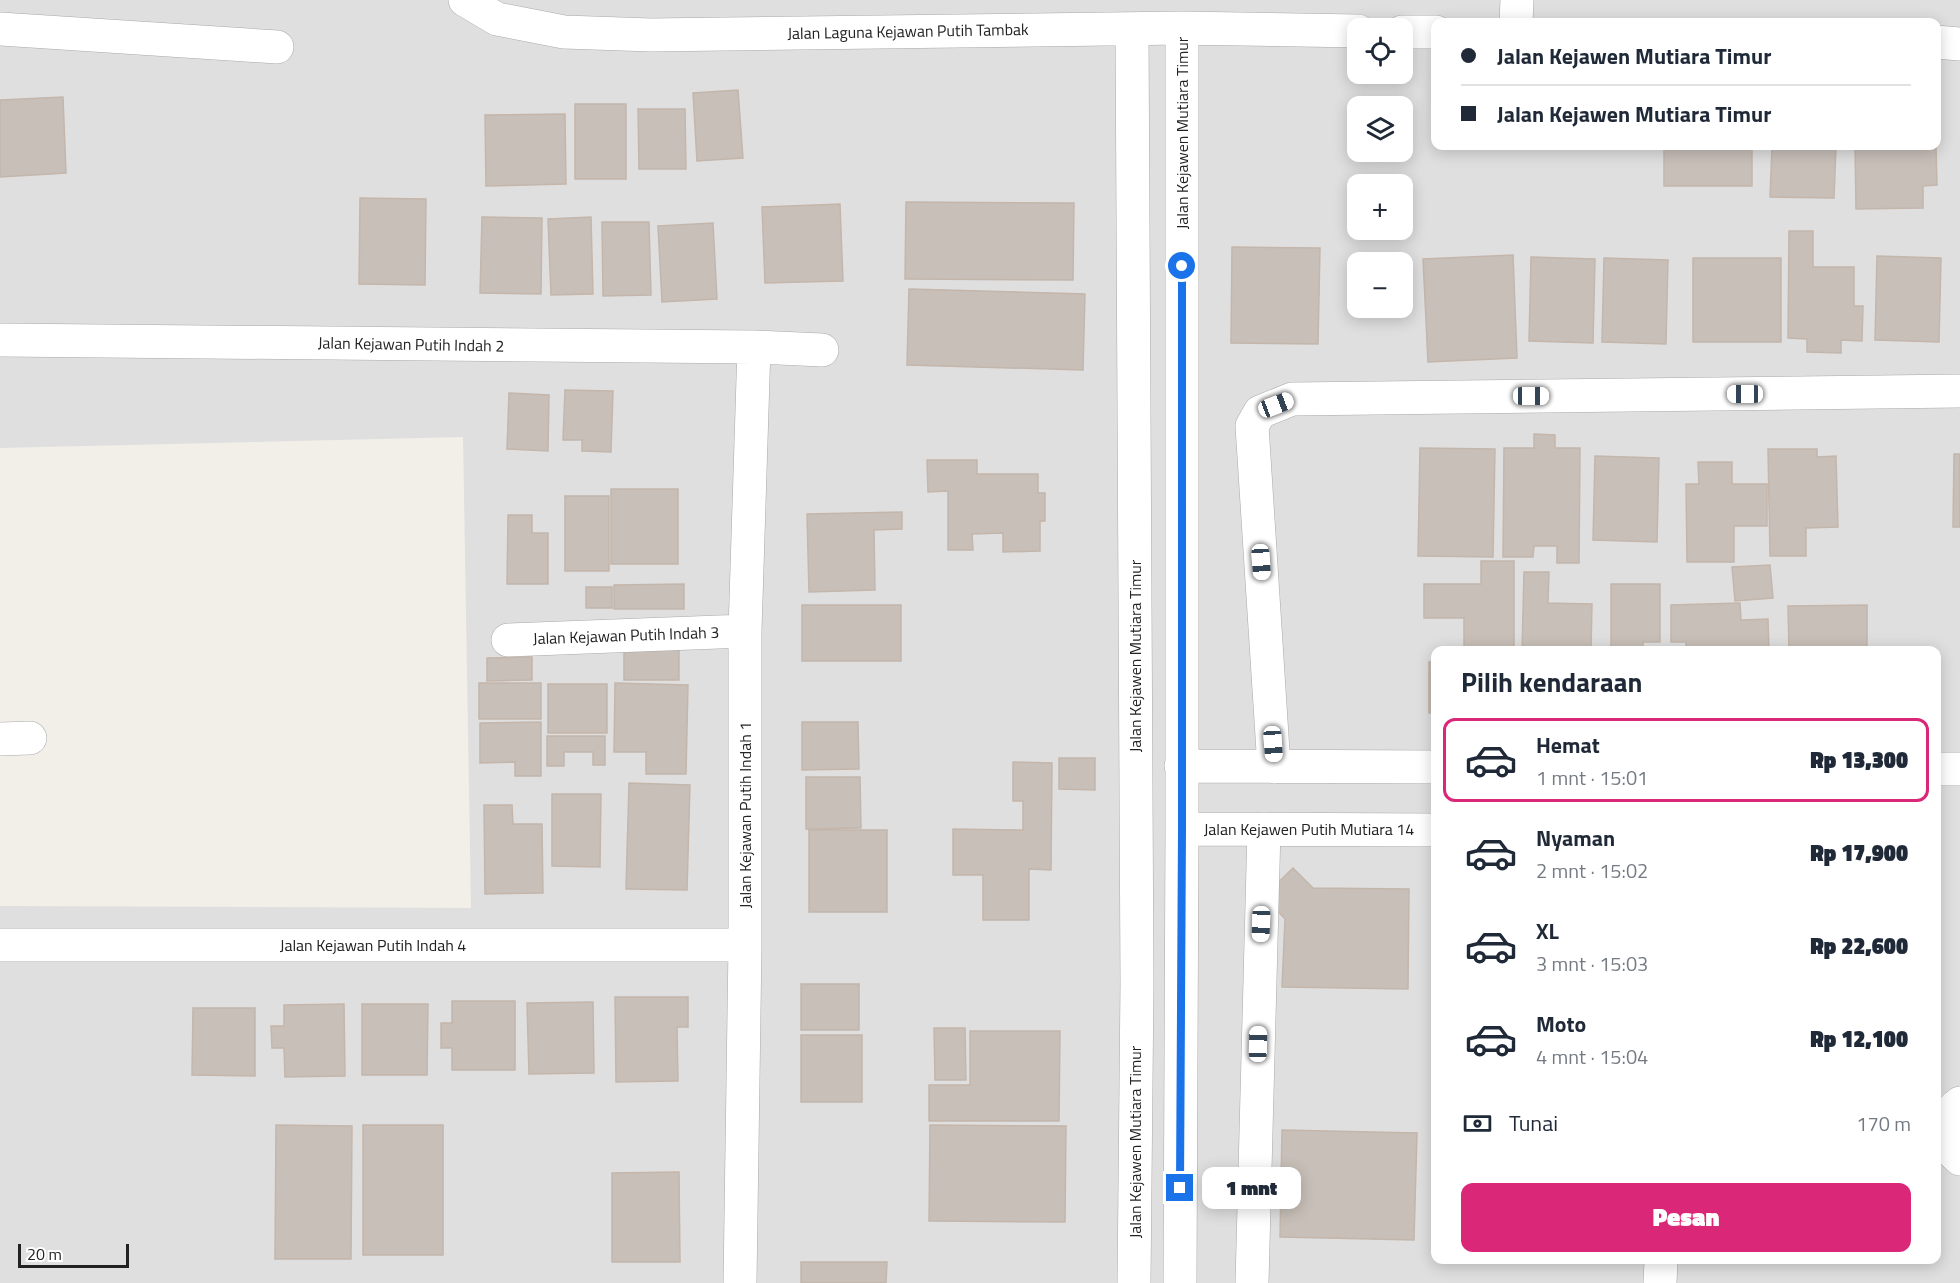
<!DOCTYPE html>
<html lang="id">
<head>
<meta charset="utf-8">
<style>
	:root { --surface:#fff; --page:#f2f2f3; --text:#1f2937; --muted:#747a83; --line:#e0e1e3; --accent:#db2777 }
	body { margin:0; font-family:"Titillium Web",sans-serif; background:var(--page); color:var(--text); height:100vh; display:flex; flex-direction:column; font-size:22px; white-space:nowrap }
	* { box-sizing:border-box; margin:0 }
	p { font-size:20px; color:var(--muted) }
	.icon { flex:none; width:33px; height:33px; fill:none; stroke:currentColor; stroke-width:2; stroke-linecap:round; stroke-linejoin:round }
	.map { position:relative; flex:1; overflow:hidden }
	.details { position:absolute; left:1431px; top:646px; width:510px; height:618px; display:flex; flex-direction:column; background:var(--surface); border-radius:12px; box-shadow:0 3px 15px #0003 }
	.details>* { flex:none }
	.guide { position:absolute; left:1431px; top:18px; width:510px; height:132px; border-radius:12px; box-shadow:0 3px 15px #0003; display:grid; align-content:center; height:132px; padding:0 30px; background:var(--surface) }
	.tools { position:absolute; left:1347px; top:18px; display:grid; gap:12px }
	.tools a { display:grid; place-items:center; width:66px; height:66px; border-radius:12px; background:var(--surface); box-shadow:0 3px 15px #0003; font-size:30px }
	.scale { position:absolute; left:18px; bottom:15px; width:111px; box-sizing:border-box; padding-left:6px; border:3px solid #222; border-top:0; font-size:16px; line-height:21px; white-space:nowrap; color:#222; -webkit-text-stroke:4px #fff; paint-order:stroke }
	.end { position:absolute; width:27px; height:27px; margin:-14px; border:8px solid #1a73e8; background:#fff; box-shadow:0 0 0 3px #fff }
	.from { border-radius:50% }
	.bubble { position:absolute; height:42px; border-radius:12px; background:var(--surface); box-shadow:0 3px 15px #0003; font-size:20px; font-weight:800; line-height:42px; text-align:center }
	.car { position:absolute; width:18px; height:36px; margin:-18px -9px; border-radius:8px; box-shadow:0 0 4px 2px #0007; background:linear-gradient(#fff 24%,#345 0 40%,#fff 0 76%,#345 0 86%,#fff 0) }
	.guide b { display:flex; align-items:center; gap:21px; height:57px; font-size:22px }
	.guide b+b { border-top:2px solid var(--line) }
	.guide i { width:15px; height:15px; background:var(--text) }
	ul { padding:0; list-style:none }
	li { display:flex; align-items:center; gap:18px; height:84px; margin:0 12px 9px; padding:0 18px; border:3px solid transparent; border-radius:12px }
	li div { flex:1 }
	li b { display:block; font-size:22px }
	li em { font-style:normal; font-weight:800 }
	li.current { border-color:var(--accent) }
	li>.icon { width:54px; height:54px; stroke-width:1.5 }
	h2 { padding:0 30px; font-size:27px; line-height:72px }
	.pay { display:flex; align-items:center; gap:15px; height:66px; padding:0 30px; font-size:22px }
	.pay p { margin-inline-start:auto }
	.primary-button { display:flex; gap:12px; margin-top:auto; padding:12px 30px }
	.primary-button a { flex:1; height:69px; border-radius:12px; background:var(--accent); color:#fff; font-size:24px; font-weight:800; line-height:69px; text-align:center }
	.map>svg:first-child { display:block }
	.residential { fill:#e0dfdf; fill-rule:evenodd }
	.building { fill:#c7bfb8; stroke:#c4b6ab; stroke-width:1.5 }
	.lines { fill:none; stroke-linecap:round; stroke-linejoin:round }
	.minor-casing { stroke:#a9a9a9; stroke-width:34 }
	.minor { stroke:#fff; stroke-width:33 }
	.route { stroke:#1a73e8; stroke-width:8 }
	.labels { text-anchor:middle; stroke-width:5; stroke-linejoin:round; paint-order:stroke }
	.street-label { font-size:16px; fill:#222; stroke:#fff }
</style>
</head>
<body>
<div class="map">
<svg width="1960" height="1283" viewBox="0 0 1960 1283">
	<rect width="100%" height="100%" fill="#f2efe9"/>
	<path class="residential" d="M0,0H1960V1283H0V906L471,908L463,437L0,448ZM1436,22H1936V146H1436ZM1358,28H1402V74H1358ZM1358,106H1402V152H1358ZM1358,184H1402V230H1358ZM1358,262H1402V308H1358ZM1436,651H1936V1260H1436Z"/>
	<path class="building" d="M738,90L743,158L697,161L693,93Z
		M63,97L66,173L0,177V100Z
		M575,104H626V179H575Z
		M638,109H685L686,169H639Z
		M565,114L566,184L486,186L485,115Z
		M1664,146H1752V186H1664Z
		M1772,146H1836L1834,198L1770,197Z
		M1855,146H1936L1937,185L1923,186V208L1856,209Z
		M360,198L426,199L425,285L359,284Z
		M906,202L1074,203L1073,280L905,279Z
		M840,204L843,281L765,283L762,207Z
		M482,217L542,218L541,294L480,293Z
		M591,217L593,294L551,295L548,219Z
		M602,222H649L651,295L603,296Z
		M713,223L717,299L662,302L658,226Z
		M1789,231H1813V267H1854V306H1863L1862,341L1841,340V353L1807,352V339L1788,338Z
		M1232,247L1320,248L1318,344L1231,343Z
		M1513,255L1517,358L1428,362L1423,259Z
		M1877,256L1941,258L1939,342L1875,340Z
		M1531,257L1595,259L1593,343L1529,341Z
		M1604,258L1668,260L1666,344L1602,342Z
		M1693,258H1781V342H1693Z
		M909,289L1085,294L1083,370L907,365Z
		M565,390L613,391L611,452L582,451V440H563Z
		M509,393L549,395L548,451L507,449Z
		M1534,434L1555,435V448H1580L1579,563H1557V546H1534L1533,557H1503L1504,448H1534Z
		M1420,448L1495,449L1493,557L1418,556Z
		M1768,449H1817V457L1836,456L1838,527L1806,528V556H1770Z
		M1954,454H1960V527H1953Z
		M1595,456L1659,458L1657,542L1593,540Z
		M927,460H977V474H1038V493H1045V521H1040V551L1003,552V533L972,534L973,550H948V491L928,492Z
		M1698,462H1732V484H1767V526H1734V562H1687L1686,484H1699Z
		M611,489H678V564H611Z
		M565,496H609V571H565Z
		M902,512V529L874,530L875,590L809,592L807,514Z
		M508,515H532V533H548V584H507Z
		M1481,561H1514V651H1464V618H1424V584H1481Z
		M1770,565L1773,598L1735,601L1732,567Z
		M1524,572H1549L1548,603L1592,604L1591,651H1522Z
		M684,584V609H614V585Z
		M1611,584H1660V642H1643V651H1611Z
		M586,587H612V608H586Z
		M1740,603L1741,620L1768,619L1769,651H1686V642H1671V605Z
		M802,605H901V661H802Z
		M1867,605V651H1789L1788,606Z
		M679,646V680H624V647Z
		M532,657V680L487,681V658Z
		M1429,662H1436V713H1429Z
		M479,683H541V719H479Z
		M615,683L688,685L686,774H646V752H614Z
		M548,684H607V733H548Z
		M541,722V776H515V762L480,763V723Z
		M802,722H858L859,769L802,770Z
		M547,736H605V765H593V752H564V766H547Z
		M1059,758H1095V790L1059,789Z
		M1013,762L1052,763L1051,870L1029,869V920H983V875H953V829L1023,830V801H1013Z
		M806,777H860L861,828L806,829Z
		M629,783L690,785L687,890L626,889Z
		M552,794H601L600,867L552,866Z
		M484,805H512L513,824H542L543,893L485,894Z
		M809,830H887V912H809Z
		M1293,868L1313,888L1409,889L1408,989L1282,987L1285,919L1264,896Z
		M801,984H859V1030H801Z
		M615,997H688V1027H677L678,1081L616,1082Z
		M452,1001H515V1070H452V1048H441V1023H452Z
		M593,1002L594,1073L529,1074L527,1003Z
		M344,1004L345,1076L285,1077L284,1048H272L271,1026H284V1005Z
		M362,1004H428L427,1075H362Z
		M193,1008H255V1076L192,1075Z
		M934,1028H965L966,1080H935Z
		M970,1031H1060L1059,1121H929V1085H970Z
		M801,1035H862V1102H801Z
		M276,1125L352,1126L351,1259H275Z
		M363,1125H443V1255H363Z
		M930,1125L1066,1126L1065,1222L929,1221Z
		M1282,1130L1417,1133L1414,1240L1280,1237Z
		M679,1172L680,1262H612V1173Z
		M801,1262H887L886,1283H801Z"/>
	<g class="lines">
		<defs>
			<path id="minor" d="M465,0L497,19L564,32L651,35L1182,28L1358,31
				M1516,22L1517,0
				M0,29L277,47
				M1132,29L1137,983L1134,1283
				M1402,32H1436
				M1936,42L1960,44
				M0,340L754,347L822,350
				M508,640L745,631
				M0,739L30,738
				M1181,766L1436,767
				M1274,767L1252,426L1260,412L1292,399L1960,391
				M1936,769H1960
				M1182,829L1436,830
				M0,945H745
				M1960,1103C1939,1118 1940,1144 1960,1159
				M740,1283L745,945V631L754,347
				M1180,1283L1182,829V28
				M1252,1283L1264,829
				M1660,1283L1661,1260"/>
		</defs>
		<use href="#minor" class="minor-casing"/>
		<use href="#minor" class="minor"/>
	</g>
	<g class="lines">
		<path class="route" d="M1180,1188L1182,829V266"/>
	</g>
	<g class="labels">
		<g class="street-label">
			<text transform="translate(908 31) rotate(-1)" y="6">Jalan Laguna Kejawan Putih Tambak</text>
			<text transform="translate(1182 133) rotate(-90)" y="6">Jalan Kejawen Mutiara Timur</text>
			<text transform="translate(411 344) rotate(1)" y="6">Jalan Kejawan Putih Indah 2</text>
			<text transform="translate(626 635) rotate(-2)" y="6">Jalan Kejawan Putih Indah 3</text>
			<text transform="translate(1135 656) rotate(-90)" y="6">Jalan Kejawen Mutiara Timur</text>
			<text transform="translate(745 815) rotate(-90)" y="6">Jalan Kejawan Putih Indah 1</text>
			<text x="1309" y="835">Jalan Kejawen Putih Mutiara 14</text>
			<text x="373" y="951">Jalan Kejawan Putih Indah 4</text>
			<text transform="translate(1135 1142) rotate(-90)" y="6">Jalan Kejawen Mutiara Timur</text>
		</g>
	</g>
</svg>
<div class="tools">
<a><svg class="icon" aria-label="locate" viewBox="0 0 24 24"><circle cx="12" cy="12" r="6"/><path d="M12 2v4M12 18v4M2 12h4M18 12h4"/></svg></a>
<a><svg class="icon" aria-label="layers" viewBox="0 0 24 24"><path d="M12 4l9 5-9 5-9-5zM3 14l9 5 9-5"/></svg></a>
<a>+</a>
<a>−</a>
</div>
<div class="scale">20 m</div>
<i class="end from" style="left:1182px;top:266px"></i>
<i class="end" style="left:1180px;top:1188px"></i>
<div class="bubble" style="left:1202px;top:1167px;width:99px">1 mnt</div>
<i class="car" style="left:1745px;top:394px;rotate:270deg"></i>
<i class="car" style="left:1531px;top:396px;rotate:90deg"></i>
<i class="car" style="left:1276px;top:405px;rotate:69deg"></i>
<i class="car" style="left:1261px;top:562px;rotate:176deg"></i>
<i class="car" style="left:1273px;top:744px;rotate:176deg"></i>
<i class="car" style="left:1261px;top:924px;rotate:182deg"></i>
<i class="car" style="left:1258px;top:1044px;rotate:1deg"></i>
<div class="guide">
<b><i class="from"></i>Jalan Kejawen Mutiara Timur</b>
<b><i></i>Jalan Kejawen Mutiara Timur</b>
</div>
<section class="details">
<h2>Pilih kendaraan</h2>
<ul>
<li class="current"><svg class="icon" aria-label="car" viewBox="0 0 24 24"><path d="M5 17H2v-5l4-1 3-4h7l3 4 3 1v5h-3M9 17h6M6 11h13"/><circle cx="7" cy="17" r="2"/><circle cx="17" cy="17" r="2"/></svg><div><b>Hemat</b><p>1 mnt · 15:01</p></div><em>Rp 13,300</em></li>
<li><svg class="icon" aria-label="car" viewBox="0 0 24 24"><path d="M5 17H2v-5l4-1 3-4h7l3 4 3 1v5h-3M9 17h6M6 11h13"/><circle cx="7" cy="17" r="2"/><circle cx="17" cy="17" r="2"/></svg><div><b>Nyaman</b><p>2 mnt · 15:02</p></div><em>Rp 17,900</em></li>
<li><svg class="icon" aria-label="car" viewBox="0 0 24 24"><path d="M5 17H2v-5l4-1 3-4h7l3 4 3 1v5h-3M9 17h6M6 11h13"/><circle cx="7" cy="17" r="2"/><circle cx="17" cy="17" r="2"/></svg><div><b>XL</b><p>3 mnt · 15:03</p></div><em>Rp 22,600</em></li>
<li><svg class="icon" aria-label="car" viewBox="0 0 24 24"><path d="M5 17H2v-5l4-1 3-4h7l3 4 3 1v5h-3M9 17h6M6 11h13"/><circle cx="7" cy="17" r="2"/><circle cx="17" cy="17" r="2"/></svg><div><b>Moto</b><p>4 mnt · 15:04</p></div><em>Rp 12,100</em></li>
</ul>
<div class="pay"><svg class="icon" aria-label="cash" viewBox="0 0 24 24"><path d="M3 7h18v10H3z"/><circle cx="12" cy="12" r="2"/></svg>Tunai<p>170 m</p></div>
<div class="primary-button"><a>Pesan</a></div>
</section>
</div>
</body>
</html>
